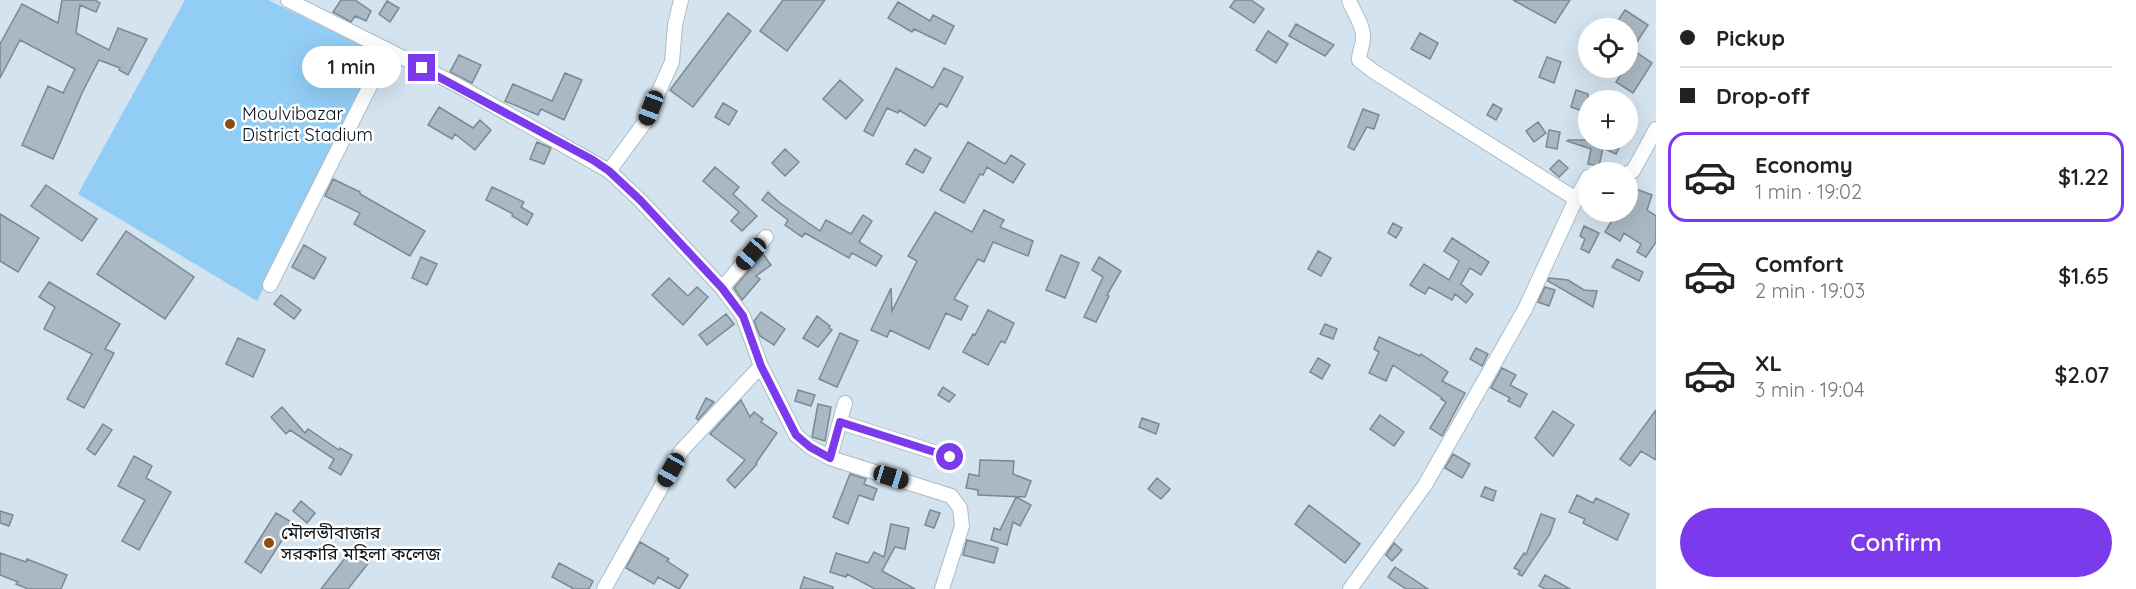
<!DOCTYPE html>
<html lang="en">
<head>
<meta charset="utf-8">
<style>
	:root { --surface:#fff; --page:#f2f2f2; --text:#222; --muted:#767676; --line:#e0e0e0; --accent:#7c3aed }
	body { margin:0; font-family:Quicksand,"Noto Sans Bengali",sans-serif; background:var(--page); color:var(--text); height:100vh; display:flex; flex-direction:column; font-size:22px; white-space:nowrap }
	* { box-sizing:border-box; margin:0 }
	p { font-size:20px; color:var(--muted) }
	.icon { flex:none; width:33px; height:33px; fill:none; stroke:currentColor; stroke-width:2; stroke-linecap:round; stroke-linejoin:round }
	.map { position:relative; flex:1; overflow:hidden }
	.side { display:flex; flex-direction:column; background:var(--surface); width:480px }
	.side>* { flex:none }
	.guide { display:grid; align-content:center; height:132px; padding:0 24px; background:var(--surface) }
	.buttons { position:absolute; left:1578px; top:18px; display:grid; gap:12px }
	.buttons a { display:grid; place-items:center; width:60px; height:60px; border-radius:50%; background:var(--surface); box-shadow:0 6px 24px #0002; font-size:30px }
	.end { position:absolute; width:27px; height:27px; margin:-14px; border:8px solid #7c3aed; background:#fff; box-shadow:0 0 0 3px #fff }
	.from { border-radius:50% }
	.bubble { position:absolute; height:42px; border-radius:21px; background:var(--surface); box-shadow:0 6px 24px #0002; font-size:20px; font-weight:600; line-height:42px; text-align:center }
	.car { position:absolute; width:18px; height:36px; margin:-18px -9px; border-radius:8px; box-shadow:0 0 4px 2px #0007; background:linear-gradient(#222 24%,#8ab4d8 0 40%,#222 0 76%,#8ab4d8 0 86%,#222 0) }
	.guide b { display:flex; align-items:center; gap:21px; height:57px; font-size:22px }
	.guide b+b { border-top:2px solid var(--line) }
	.guide i { width:15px; height:15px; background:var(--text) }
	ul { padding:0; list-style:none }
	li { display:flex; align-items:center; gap:18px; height:90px; margin:0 12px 9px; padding:0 12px; border:3px solid transparent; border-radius:18px }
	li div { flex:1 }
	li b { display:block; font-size:22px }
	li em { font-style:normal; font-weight:600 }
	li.active { border-color:var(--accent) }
	li>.icon { width:54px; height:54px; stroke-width:1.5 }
	.cta { display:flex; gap:12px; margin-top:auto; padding:12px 24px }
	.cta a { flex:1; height:69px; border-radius:36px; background:var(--accent); color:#fff; font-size:24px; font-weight:600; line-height:69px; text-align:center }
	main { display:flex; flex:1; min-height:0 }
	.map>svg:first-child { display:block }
	.green { fill:#91cdf5 }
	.building { fill:#a9b8c3; stroke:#7a8993; stroke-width:1.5 }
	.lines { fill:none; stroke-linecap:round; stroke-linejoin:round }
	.minor-casing { stroke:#acbcc6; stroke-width:16 }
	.minor { stroke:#fff; stroke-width:14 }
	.route { stroke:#7c3aed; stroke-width:8 }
	.poi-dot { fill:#8b4d11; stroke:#fff; stroke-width:2 }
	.labels { text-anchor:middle; stroke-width:5; stroke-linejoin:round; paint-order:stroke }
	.poi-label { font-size:18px; fill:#0c1115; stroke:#fff; text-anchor:start }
</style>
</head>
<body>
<main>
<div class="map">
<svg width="1656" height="589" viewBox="0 0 1656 589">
	<rect width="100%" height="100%" fill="#d3e3ef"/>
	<path class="green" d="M185,0H268L378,54L257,301L78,194Z"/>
	<path class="building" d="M62,0H95L100,3L96,12L80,5L76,33L109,50L118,28L147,39L128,75L119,70L120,68L99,60L83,91L53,159L22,145L48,86L63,93L75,69L20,40L0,78V44L22,4L58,23Z
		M341,0H355L371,11L366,21L355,16L351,22L333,12Z
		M783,0H825L787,51L760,31Z
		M1235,0H1251L1264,9L1254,23L1230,7Z
		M1513,0H1570L1555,23Z
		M387,1L399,8L390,22L379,14Z
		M898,2L930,21L933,15L954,26L945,44L914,29L912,32L888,18Z
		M1625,10L1648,25L1635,45L1628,40V28H1613Z
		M728,13L751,31L693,107L670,90Z
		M1296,24L1334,45L1325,56L1289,36Z
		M1268,31L1288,44L1276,63L1256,50Z
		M1420,33L1438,43L1430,59L1411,49Z
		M1636,52L1652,63L1633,93L1616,82L1625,68H1628Z
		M459,55L481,65L472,83L450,72Z
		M1547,57L1561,62L1554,83L1539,77Z
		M896,68L933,88L944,68L963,77L947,107L940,103L925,126L899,110L898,113L887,108L873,136L864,131Z
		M565,73L582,80L564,120L541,109L538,115L505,101L513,84L552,101Z
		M840,80L863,100L846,119L823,99Z
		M1576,90L1588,94V113L1571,107Z
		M723,103L737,111L729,125L715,117Z
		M1493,104L1502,109L1496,120L1487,115Z
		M439,107L473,128L480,120L491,130L475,150L455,134L452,139L428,125Z
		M1363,109L1379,115L1374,129L1367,127L1354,150L1348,147Z
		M1538,122L1546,133L1534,142L1526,131Z
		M1549,130L1560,132L1557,149L1546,147Z
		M1568,140H1623L1616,154L1603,148L1599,166L1588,164L1591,149L1567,141Z
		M537,142L551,148L544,164L530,159Z
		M968,142L1005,164L1011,155L1025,164L1013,183L987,167L983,175L980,174L964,203L940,190Z
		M785,149L799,162L785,176L772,163Z
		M915,149L931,158L923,173L906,164Z
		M1559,160L1568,168L1559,177L1550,169Z
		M715,167L739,187L733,194L757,216L742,231L731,221L739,212L703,181Z
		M333,179L360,192V194L425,231L410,256L354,224L360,213L325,196Z
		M46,185L97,219L82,241L31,206Z
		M492,187L524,202L521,207L533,214L527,225L512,216L513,214L486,200Z
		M1636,189L1652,195L1647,210L1656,216V242L1646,257L1637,252L1641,244L1624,233L1620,241L1605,232L1617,212H1628V202L1631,204Z
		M768,192L780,203L820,231L826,220L851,234L863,215L872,221L859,242L882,256L876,266L852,253L849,258L805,233L802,237L785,225L788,220L762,200Z
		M984,210L1004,220L1000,227L1033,241L1028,256L993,242L984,262L978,259L954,299L968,306L961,320L946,313L929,349L890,330L887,337L871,330L891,288L892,311L917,261L908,256L935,212L972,232Z
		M0,214L39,238L18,272L0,261Z
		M1393,223L1402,228L1396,238L1388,233Z
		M1584,226L1599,233L1589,253L1581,249L1585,239L1580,236Z
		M126,231L194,277L165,319L97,274Z
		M1452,238L1489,262L1481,275L1470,268L1461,284L1473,294L1466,303L1455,294L1452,300L1429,287L1425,294L1410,285L1424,264L1449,280L1459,261L1444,251Z
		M304,245L326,258L314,279L292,267Z
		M1318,251L1331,258L1321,276L1308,269Z
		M763,254L771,265L756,276L760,279L742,300L734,288Z
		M1061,255L1079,263L1065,298L1046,290Z
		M421,257L437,264L427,285L412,278Z
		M1099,257L1121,271L1107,295L1109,296L1096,322L1084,317L1103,277L1092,270Z
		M1617,259L1643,272L1639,281L1612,267Z
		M669,278L688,296L697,287L708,297L683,325L652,295Z
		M1549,278L1568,280L1584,290L1597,291L1593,307L1548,281Z
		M49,282L120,324L105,349L114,353L84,408L67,399L92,354L44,329L55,307L39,297Z
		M1545,287L1555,290L1549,306L1538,302Z
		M281,295L301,310L294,319L274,304Z
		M988,310L1014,323L1005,343L1001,341L988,365L963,352L973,334L975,335Z
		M761,312L785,329L774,345L760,336L754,321Z
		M726,314L734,324L707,345L699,335Z
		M817,316L830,326L829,328L832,330L818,347L803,338Z
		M1325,324L1337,329L1333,339L1320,334Z
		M840,333L858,341L837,387L819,379Z
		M1379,337L1420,356L1421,354L1448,372L1442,381L1465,393L1442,436L1430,428L1446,402L1441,399L1442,398L1393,365L1386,381L1369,373L1379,352L1374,349Z
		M238,338L265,350L253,377L226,364Z
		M1476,348L1488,354L1482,366L1470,359Z
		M1318,358L1330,365L1322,379L1310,372Z
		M1502,368L1516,375L1510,385L1527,394L1520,407L1508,401L1510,398L1491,388Z
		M943,387L955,395L949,402L938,395Z
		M798,390L815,395L811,406L795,401Z
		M706,398L714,402L698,420L696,418Z
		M741,400L750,417L754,412L763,419L761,422L777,433L756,463L757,464L735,488L727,480L745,460L710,434Z
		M818,404L831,407L825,441L812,437Z
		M282,407L305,433L308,429L339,450L340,448L352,455L341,475L329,468L334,459L290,430L286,434L271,417Z
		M1656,410V460L1641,451L1630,466L1620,459Z
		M1553,411L1574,425L1553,456L1535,438Z
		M1380,415L1404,432L1394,446L1370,429Z
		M1142,418L1159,424L1156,434L1139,427Z
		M103,424L112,430L95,455L87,449Z
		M1453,454L1470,464L1462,478L1445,468Z
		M134,456L152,466L146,478L171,492L139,550L122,541L145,500L118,486Z
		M980,460L1014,461L1013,474L1031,481L1025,497L978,495V490L966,488L969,474L979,476Z
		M850,474L866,479L864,484L877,489L873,500L859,495L848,524L833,517Z
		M1157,478L1170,489L1161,499L1148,489Z
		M1485,487L1496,491L1493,501L1481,496Z
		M1577,495L1593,503L1596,498L1629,514L1617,540L1583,523L1585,519L1569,512Z
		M1016,497L1031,505L1020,526L1013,522L1007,545L991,540L994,528L1000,530Z
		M301,501L315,513L307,523L293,511Z
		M1309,505L1360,544L1345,563L1295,524Z
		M930,510L940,513L934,528L925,525Z
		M0,511L13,515L9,526L0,523Z
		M276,513L293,523L261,573L245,562Z
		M1541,514L1555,519L1550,534L1522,576L1518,574L1520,571L1514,568L1524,553L1526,555Z
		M891,524L909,528L905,549L895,547L882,571L915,589H875L847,574L846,577L830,572L836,553L868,563L874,552L884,557Z
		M967,540L998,548L994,563L963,555Z
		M640,542L669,559L667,561L688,575L679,589L658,577L654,584L626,568Z
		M1394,543L1402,550L1392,561L1386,555Z
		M353,548L370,561L348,589H321Z
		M0,553L26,562L27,559L67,575L61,589H28L16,584L18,582L0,575Z
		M559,563L593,581L589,589H574L552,577Z
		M1395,567L1428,589H1406L1388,577Z
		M1545,575L1570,589H1545L1539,586Z
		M804,577L833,587V589H800Z"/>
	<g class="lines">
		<defs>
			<path id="minor" d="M288,0L457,85L609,171L640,200L722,288L743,316L761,366L796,435L810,447L830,458L951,496L960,508L962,526L942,589
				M1349,0C1353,12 1363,24 1363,36C1364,44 1359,51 1359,60L1373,71L1576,199
				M609,171L645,122L672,62L675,25L681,0
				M1628,173L1633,171L1656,129
				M270,285L388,50
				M722,288L766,237
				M840,422L950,457
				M830,458L845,403
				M604,589L682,450L761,366
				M1350,589L1425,485L1525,309L1576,199L1588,177"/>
		</defs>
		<use href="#minor" class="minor-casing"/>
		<use href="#minor" class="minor"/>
	</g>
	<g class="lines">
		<path class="route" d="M422,68L593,160L609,171L640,200L722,288L743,316L761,366L796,435L810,447L830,458L840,422L950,457"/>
	</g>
	<g class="poi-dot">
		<circle cx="230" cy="124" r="6"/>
		<circle cx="269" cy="543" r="6"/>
	</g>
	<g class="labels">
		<g class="poi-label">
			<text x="242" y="120">Moulvibazar<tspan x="242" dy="21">District Stadium</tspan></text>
			<text x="281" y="539">মৌলভীবাজার<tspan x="281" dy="21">সরকারি মহিলা কলেজ</tspan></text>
		</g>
	</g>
</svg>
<div class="buttons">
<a><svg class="icon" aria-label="locate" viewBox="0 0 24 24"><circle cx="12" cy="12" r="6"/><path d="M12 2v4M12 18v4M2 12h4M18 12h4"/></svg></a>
<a>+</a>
<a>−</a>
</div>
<i class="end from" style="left:950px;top:457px"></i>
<i class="end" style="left:422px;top:68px"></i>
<div class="bubble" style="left:302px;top:46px;width:99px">1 min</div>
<i class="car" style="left:651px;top:108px;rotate:201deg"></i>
<i class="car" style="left:751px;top:254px;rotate:221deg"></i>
<i class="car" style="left:671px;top:470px;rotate:209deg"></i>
<i class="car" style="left:891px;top:477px;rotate:107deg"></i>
</div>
<section class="side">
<div class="guide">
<b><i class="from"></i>Pickup</b>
<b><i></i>Drop-off</b>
</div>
<ul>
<li class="active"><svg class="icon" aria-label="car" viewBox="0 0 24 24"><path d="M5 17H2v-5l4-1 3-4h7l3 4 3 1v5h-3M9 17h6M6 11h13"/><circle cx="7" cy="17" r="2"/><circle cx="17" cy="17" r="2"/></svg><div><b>Economy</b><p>1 min · 19:02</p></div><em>$1.22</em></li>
<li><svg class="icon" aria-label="car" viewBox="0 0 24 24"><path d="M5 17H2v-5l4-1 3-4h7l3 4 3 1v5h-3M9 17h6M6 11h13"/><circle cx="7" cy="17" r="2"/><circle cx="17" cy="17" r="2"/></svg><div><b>Comfort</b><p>2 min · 19:03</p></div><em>$1.65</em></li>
<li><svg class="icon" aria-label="car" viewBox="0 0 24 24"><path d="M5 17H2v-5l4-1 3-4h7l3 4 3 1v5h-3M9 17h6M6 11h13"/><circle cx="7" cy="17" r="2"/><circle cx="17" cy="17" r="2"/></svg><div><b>XL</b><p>3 min · 19:04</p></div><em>$2.07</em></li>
</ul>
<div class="cta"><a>Confirm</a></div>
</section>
</main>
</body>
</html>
